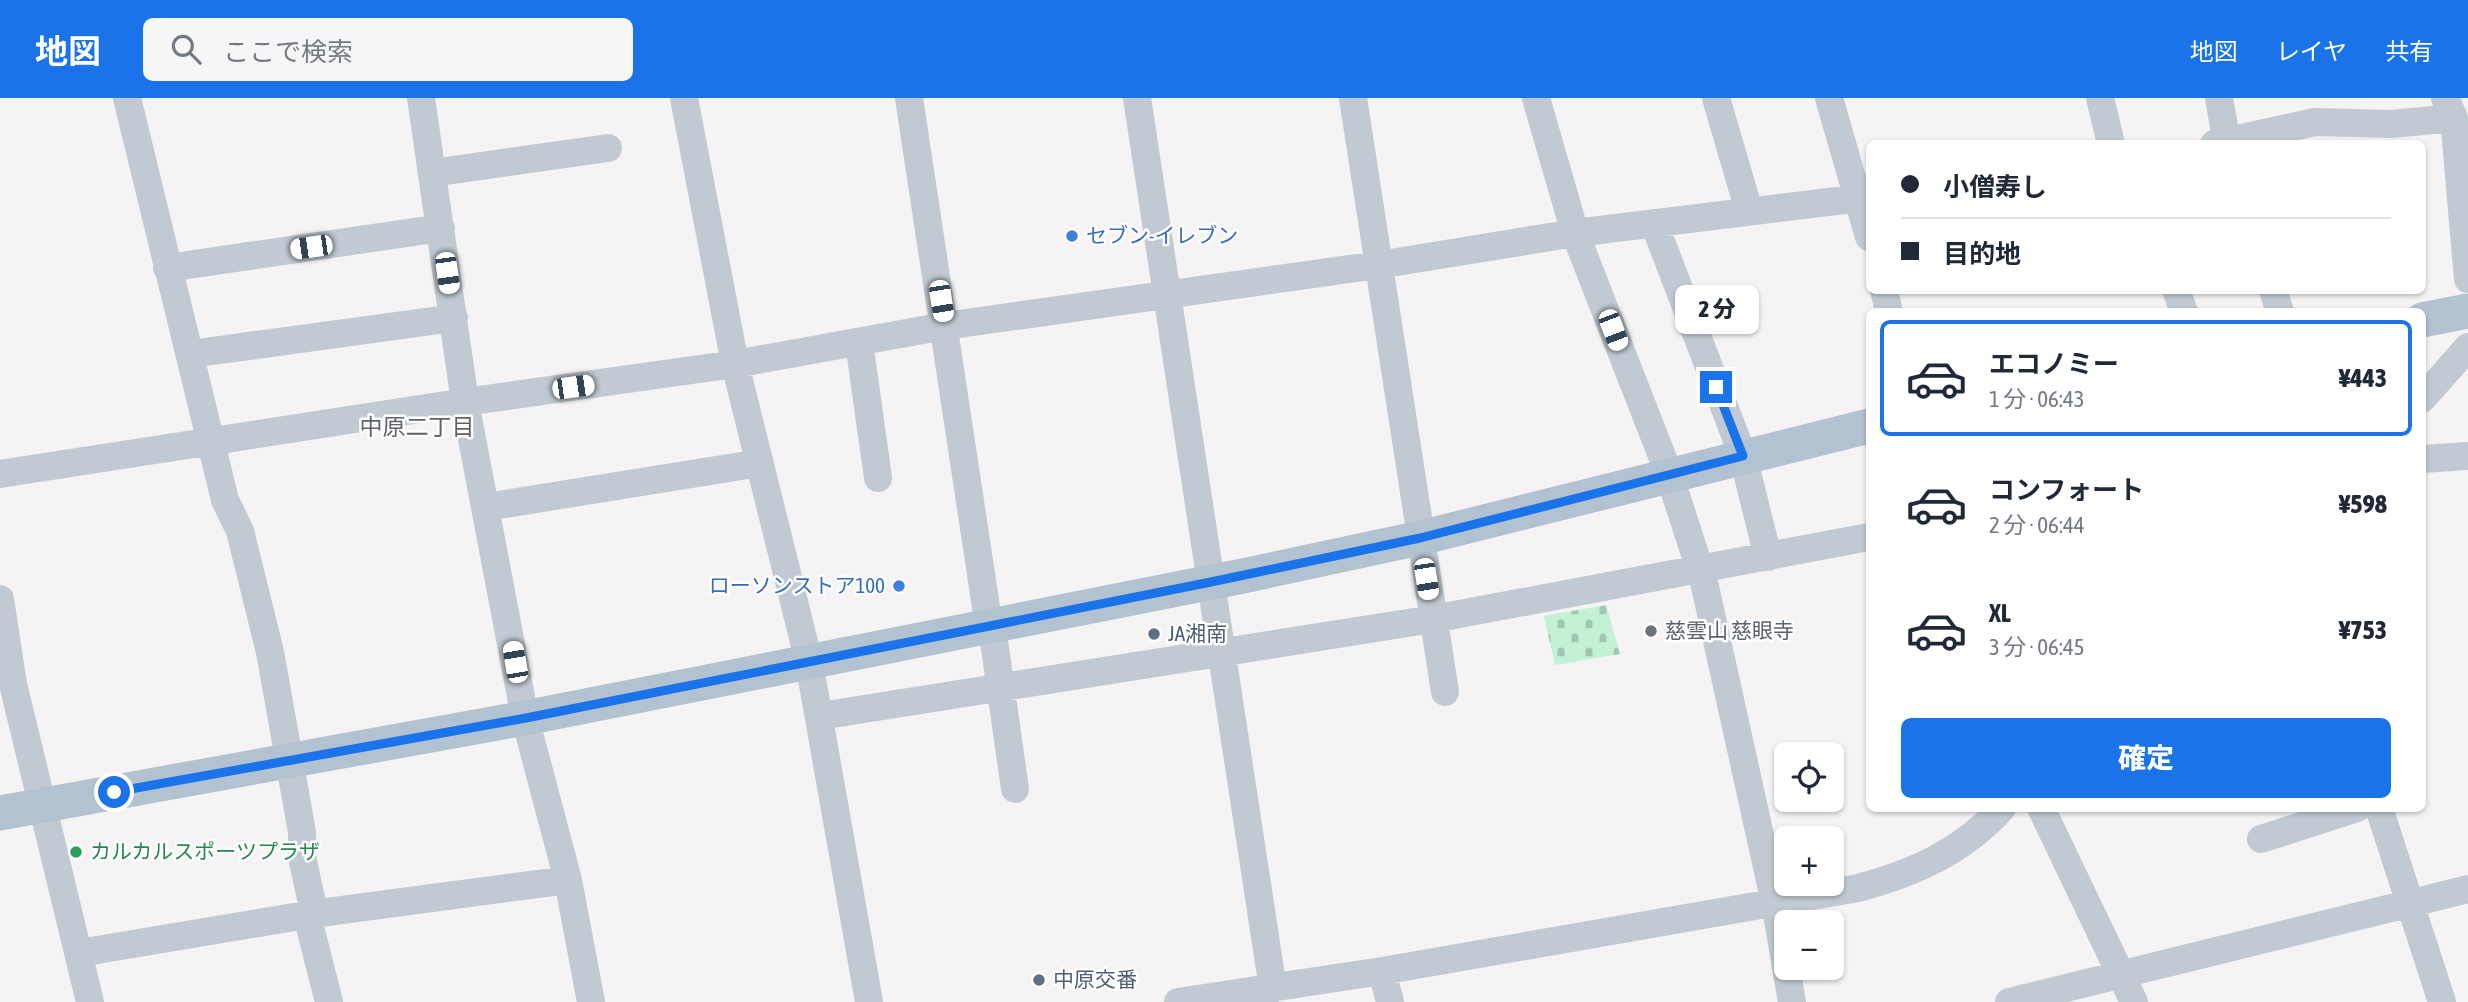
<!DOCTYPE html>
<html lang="ja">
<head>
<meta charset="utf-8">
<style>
	:root { --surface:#fff; --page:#f6f6f7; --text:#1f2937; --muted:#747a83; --line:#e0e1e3; --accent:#1a73e8 }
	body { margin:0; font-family:"Asap Condensed","Noto Sans JP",sans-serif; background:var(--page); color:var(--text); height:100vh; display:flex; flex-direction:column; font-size:26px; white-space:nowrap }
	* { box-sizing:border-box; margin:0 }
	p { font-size:23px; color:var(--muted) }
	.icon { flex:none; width:38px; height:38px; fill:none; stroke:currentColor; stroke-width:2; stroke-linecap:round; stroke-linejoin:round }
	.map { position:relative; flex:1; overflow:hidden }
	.sheet { position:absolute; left:1866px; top:210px; width:560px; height:504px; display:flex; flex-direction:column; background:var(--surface); border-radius:10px; box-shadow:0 2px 5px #0004 }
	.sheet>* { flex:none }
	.hud { position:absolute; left:1866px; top:42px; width:560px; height:154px; border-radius:10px; box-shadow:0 2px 5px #0004; display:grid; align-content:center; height:154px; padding:0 35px; background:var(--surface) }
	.controls { position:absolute; left:1774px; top:644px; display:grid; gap:14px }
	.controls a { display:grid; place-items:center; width:70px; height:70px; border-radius:10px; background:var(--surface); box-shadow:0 2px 5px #0004; font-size:35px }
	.end { position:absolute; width:32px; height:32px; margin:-16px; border:9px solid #1a73e8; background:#fff; box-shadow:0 0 0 4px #fff }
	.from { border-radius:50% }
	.bubble { position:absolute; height:49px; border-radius:10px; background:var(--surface); box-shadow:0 2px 5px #0004; font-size:23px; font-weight:800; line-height:49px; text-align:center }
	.car { position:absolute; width:21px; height:42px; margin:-21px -10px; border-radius:9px; box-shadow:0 0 5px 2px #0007; background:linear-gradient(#fff 24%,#345 0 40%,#fff 0 76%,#345 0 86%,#fff 0) }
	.hud b { display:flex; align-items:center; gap:24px; height:66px; font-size:26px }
	.hud b+b { border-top:2px solid var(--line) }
	.hud i { width:18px; height:18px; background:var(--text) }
	ul { padding:12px 0 0; list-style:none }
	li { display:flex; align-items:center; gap:21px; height:116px; margin:0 14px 10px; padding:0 21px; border:4px solid transparent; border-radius:10px }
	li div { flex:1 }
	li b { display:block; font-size:26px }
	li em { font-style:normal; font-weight:800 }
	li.current { border-color:var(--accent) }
	li>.icon { width:63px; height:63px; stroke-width:1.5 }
	.action { display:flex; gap:14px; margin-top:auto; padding:14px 35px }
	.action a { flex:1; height:80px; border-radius:10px; background:var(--accent); color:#fff; font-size:28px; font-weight:800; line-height:80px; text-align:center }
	header { display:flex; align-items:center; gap:42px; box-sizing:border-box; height:98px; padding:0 35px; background:var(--accent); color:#fff }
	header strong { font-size:33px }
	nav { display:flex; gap:38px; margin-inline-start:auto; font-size:24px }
	.search { width:490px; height:63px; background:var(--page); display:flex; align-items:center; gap:18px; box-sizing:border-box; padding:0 24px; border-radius:10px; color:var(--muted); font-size:26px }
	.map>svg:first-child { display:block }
	.cemetery { fill:url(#cemetery-stones) }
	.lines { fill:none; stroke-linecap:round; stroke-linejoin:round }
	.minor { stroke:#c1cad2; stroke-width:28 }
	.major { stroke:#b3c2d1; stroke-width:35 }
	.route { stroke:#1a73e8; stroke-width:9 }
	.shop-dot { fill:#3f7fe0; stroke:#fff; stroke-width:2.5 }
	.worship-dot { fill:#6b7280; stroke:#fff; stroke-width:2.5 }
	.service-dot { fill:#5c6f8a; stroke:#fff; stroke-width:2.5 }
	.leisure-dot { fill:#2e9e5b; stroke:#fff; stroke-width:2.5 }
	.labels { text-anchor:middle; stroke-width:5; stroke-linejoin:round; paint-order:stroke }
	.shop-label { font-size:21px; fill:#366cbe; stroke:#fff; text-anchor:start }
	.worship-label { font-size:21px; fill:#5b616d; stroke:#fff; text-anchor:start }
	.service-label { font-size:21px; fill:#4e5e75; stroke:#fff; text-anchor:start }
	.leisure-label { font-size:21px; fill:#27864d; stroke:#fff; text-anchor:start }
	.neighbourhood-label { font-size:23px; fill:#5f6368; stroke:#fff }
</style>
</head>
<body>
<header>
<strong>地図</strong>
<div class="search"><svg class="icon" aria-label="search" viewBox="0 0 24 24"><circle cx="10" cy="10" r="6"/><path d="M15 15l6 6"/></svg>ここで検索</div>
<nav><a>地図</a><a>レイヤ</a><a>共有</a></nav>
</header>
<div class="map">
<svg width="2468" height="904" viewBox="0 0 2468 904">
	<defs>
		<pattern id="cemetery-stones" width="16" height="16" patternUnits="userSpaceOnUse" patternTransform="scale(1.75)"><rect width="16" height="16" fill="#c3f1d5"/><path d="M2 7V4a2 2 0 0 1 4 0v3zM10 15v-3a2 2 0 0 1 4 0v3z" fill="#a0c6b0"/></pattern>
	</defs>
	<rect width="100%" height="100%" fill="#f5f3f3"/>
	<path class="cemetery" d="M1606,507L1620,556L1555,567L1544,518Z"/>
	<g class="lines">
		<path class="minor" d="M127,0L225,402L240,433L270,554L302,734V759L312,805L310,829L329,904
			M421,0L465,304L525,620L568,782L591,904
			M684,0L735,266L809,564L869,904
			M909,0L989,529
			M1137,0L1273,891
			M1353,0L1445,594
			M1536,0L1575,135L1669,376L1704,484L1775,805L1792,904
			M1716,0L1749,113
			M1829,0L1869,139
			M2100,0L2111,46
			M2219,0L2227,46
			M2445,0L2454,20L2468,181
			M2214,46L2315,24L2391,26L2454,20
			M432,75L608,50
			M1654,125L1743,358L1768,459
			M167,170L441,130
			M1884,192L1889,214
			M2176,192L2184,214
			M2273,192L2280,214
			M859,244L878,380
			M190,256L454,220
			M2422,301L2468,249
			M2422,361L2468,358
			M0,376L465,304L735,266L945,228L1378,167L1575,135L1869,99
			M486,409L760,365
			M0,501L13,586L90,904
			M992,529L1015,691
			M820,618L1433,521L1869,439
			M2041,710L2134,904
			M2379,710L2442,904
			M2261,741L2357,710
			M79,855L312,816L568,782
			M1382,873L1390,904
			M1178,904L1382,873L1858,790C1914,775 1962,754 2002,710
			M2009,904L2468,791"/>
		<path class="major" d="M2422,222L2468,213
			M0,715L525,620L1243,478L1420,440L1869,328"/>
	</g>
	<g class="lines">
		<path class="route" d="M114,694L526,620L1211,484L1420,440L1743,358L1716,289"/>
	</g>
	<g class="shop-dot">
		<circle cx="1072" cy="138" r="7"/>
		<circle cx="899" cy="488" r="7"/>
	</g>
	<circle class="worship-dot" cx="1651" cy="533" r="7"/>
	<g class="service-dot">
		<circle cx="1154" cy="536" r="7"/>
		<circle cx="1039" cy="882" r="7"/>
	</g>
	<circle class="leisure-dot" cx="76" cy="754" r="7"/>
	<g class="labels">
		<g class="shop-label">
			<text x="1086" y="145">セブン-イレブン</text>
			<text x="885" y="495" text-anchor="end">ローソンストア100</text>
		</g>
		<g class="worship-label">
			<text x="1665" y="540">慈雲山 慈眼寺</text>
		</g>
		<g class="service-label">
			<text x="1168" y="543">JA湘南</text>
			<text x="1053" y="889">中原交番</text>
		</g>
		<g class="leisure-label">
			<text x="90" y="761">カルカルスポーツプラザ</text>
		</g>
		<g class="neighbourhood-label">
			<text x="417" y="337">中原二丁目</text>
		</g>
	</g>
</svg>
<div class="controls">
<a><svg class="icon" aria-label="locate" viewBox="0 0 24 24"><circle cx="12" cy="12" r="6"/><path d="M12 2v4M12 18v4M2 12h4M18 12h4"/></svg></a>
<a>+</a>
<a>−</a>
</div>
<i class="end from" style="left:114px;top:694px"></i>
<i class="end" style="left:1716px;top:289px"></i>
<div class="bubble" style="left:1675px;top:187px;width:84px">2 分</div>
<i class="car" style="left:311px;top:149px;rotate:262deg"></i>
<i class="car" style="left:447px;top:175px;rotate:172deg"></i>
<i class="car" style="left:941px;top:203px;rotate:171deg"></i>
<i class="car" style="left:1613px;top:232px;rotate:159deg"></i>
<i class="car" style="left:573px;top:289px;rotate:82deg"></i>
<i class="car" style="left:1426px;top:481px;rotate:171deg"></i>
<i class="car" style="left:515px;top:564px;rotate:350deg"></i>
<div class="hud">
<b><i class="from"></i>小僧寿し</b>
<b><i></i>目的地</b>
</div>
<section class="sheet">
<ul>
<li class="current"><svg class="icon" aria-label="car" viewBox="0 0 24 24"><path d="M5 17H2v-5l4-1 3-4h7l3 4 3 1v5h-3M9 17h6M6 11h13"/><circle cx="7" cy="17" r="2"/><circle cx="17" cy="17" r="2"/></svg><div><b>エコノミー</b><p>1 分 · 06:43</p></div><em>¥443</em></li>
<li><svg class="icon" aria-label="car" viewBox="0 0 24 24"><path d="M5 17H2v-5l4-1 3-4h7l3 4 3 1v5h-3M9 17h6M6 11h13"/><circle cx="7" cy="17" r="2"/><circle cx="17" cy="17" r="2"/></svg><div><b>コンフォート</b><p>2 分 · 06:44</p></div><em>¥598</em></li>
<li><svg class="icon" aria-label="car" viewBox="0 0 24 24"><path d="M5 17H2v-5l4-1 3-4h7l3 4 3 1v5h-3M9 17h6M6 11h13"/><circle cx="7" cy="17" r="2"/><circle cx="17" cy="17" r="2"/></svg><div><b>XL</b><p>3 分 · 06:45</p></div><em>¥753</em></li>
</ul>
<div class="action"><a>確定</a></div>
</section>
</div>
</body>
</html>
